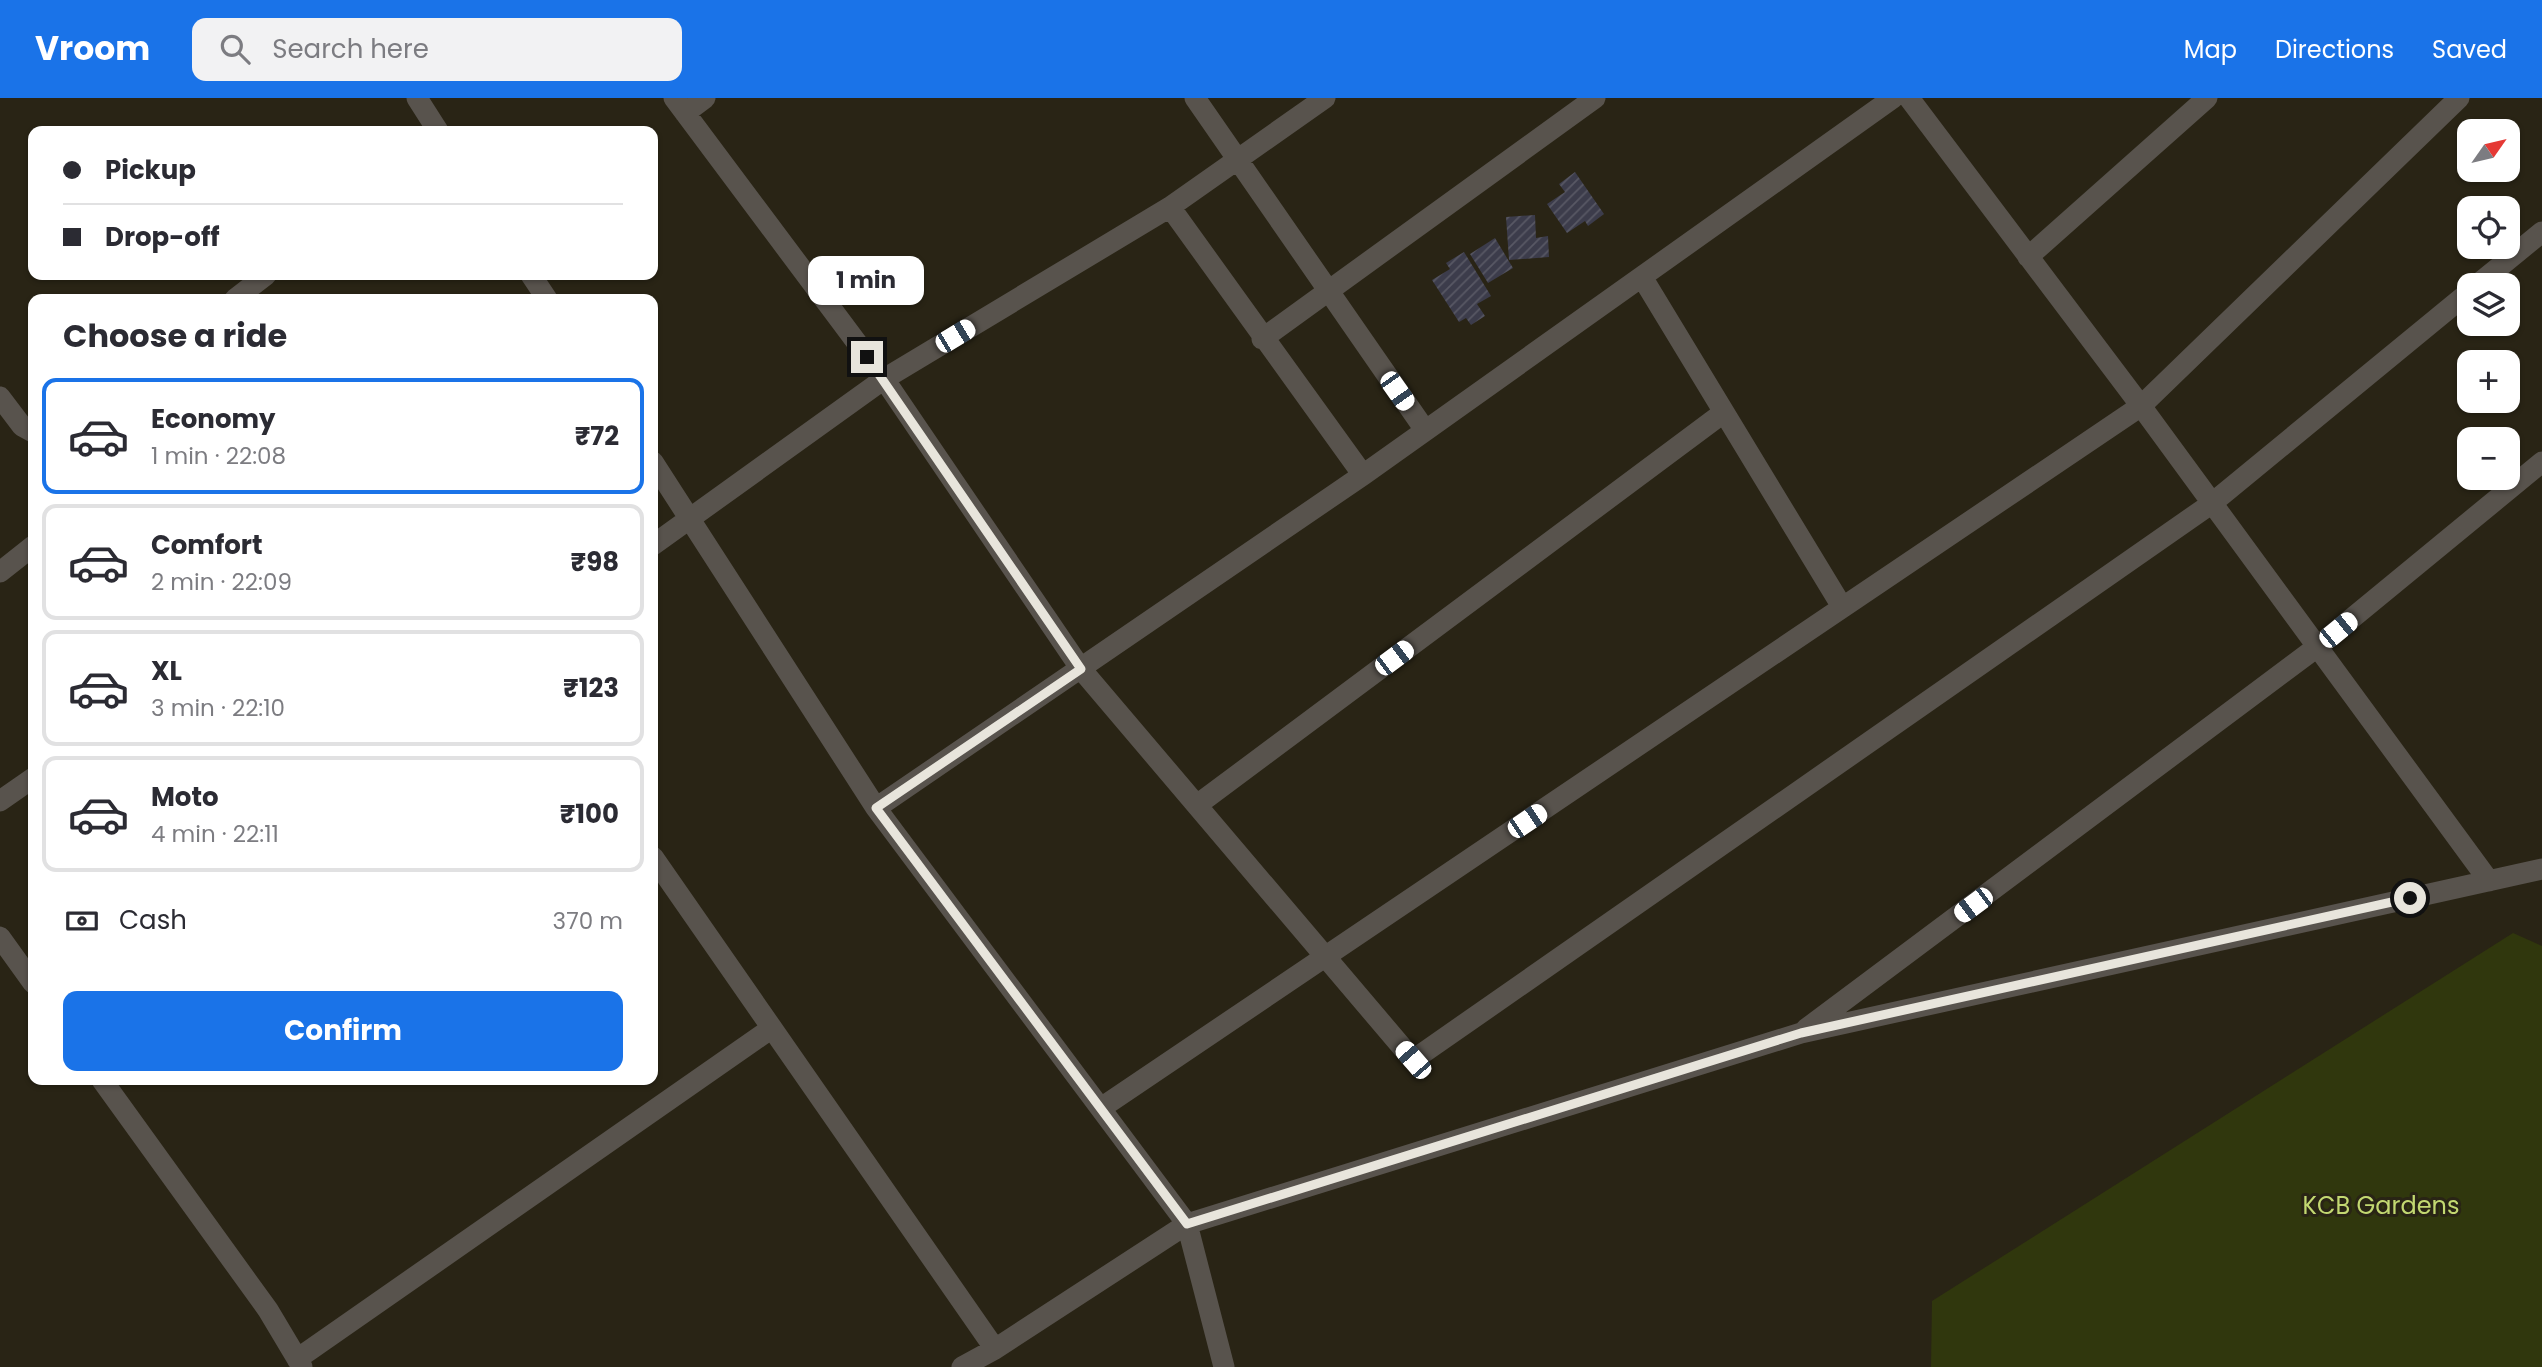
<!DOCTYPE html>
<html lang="en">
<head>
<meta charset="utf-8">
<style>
	:root { --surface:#fff; --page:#f2f2f3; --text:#2b2b33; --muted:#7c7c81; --line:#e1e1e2; --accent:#1a73e8 }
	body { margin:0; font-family:Poppins,sans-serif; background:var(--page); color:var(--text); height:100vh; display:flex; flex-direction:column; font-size:26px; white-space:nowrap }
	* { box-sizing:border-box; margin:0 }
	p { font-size:23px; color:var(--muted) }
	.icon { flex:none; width:38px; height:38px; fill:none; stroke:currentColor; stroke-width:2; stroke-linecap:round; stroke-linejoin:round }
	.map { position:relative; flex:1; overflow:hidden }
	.side { position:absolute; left:28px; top:196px; width:630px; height:791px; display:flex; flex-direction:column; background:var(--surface); border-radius:14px; box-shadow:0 2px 5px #0004 }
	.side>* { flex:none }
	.banner { position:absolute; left:28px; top:28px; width:630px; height:154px; border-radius:14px; box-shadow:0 2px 5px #0004; display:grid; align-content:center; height:154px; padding:0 35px; background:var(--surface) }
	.needle { width:46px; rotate:56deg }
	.tools { position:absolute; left:2457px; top:21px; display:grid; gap:14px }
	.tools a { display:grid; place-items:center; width:63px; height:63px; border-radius:14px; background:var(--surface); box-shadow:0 2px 5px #0004; font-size:35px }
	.end { position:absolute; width:32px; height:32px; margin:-16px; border:9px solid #e8e5dc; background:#111; box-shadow:0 0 0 4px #111 }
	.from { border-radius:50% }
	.bubble { position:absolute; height:49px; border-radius:14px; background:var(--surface); box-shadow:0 2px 5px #0004; font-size:23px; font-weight:700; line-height:49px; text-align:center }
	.car { position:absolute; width:21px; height:42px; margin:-21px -10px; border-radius:9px; box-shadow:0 0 5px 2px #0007; background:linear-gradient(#fff 24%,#345 0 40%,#fff 0 76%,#345 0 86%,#fff 0) }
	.banner b { display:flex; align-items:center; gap:24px; height:66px; font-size:26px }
	.banner b+b { border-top:2px solid var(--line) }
	.banner i { width:18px; height:18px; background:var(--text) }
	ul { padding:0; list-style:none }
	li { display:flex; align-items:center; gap:21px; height:116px; margin:0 14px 10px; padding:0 21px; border:4px solid var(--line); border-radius:14px }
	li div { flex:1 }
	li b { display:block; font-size:26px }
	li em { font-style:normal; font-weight:700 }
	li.selected { border-color:var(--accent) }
	li>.icon { width:63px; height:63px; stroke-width:1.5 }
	h2 { padding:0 35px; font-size:32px; line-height:84px }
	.pay { display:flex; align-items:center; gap:18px; height:77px; padding:0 35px; font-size:26px }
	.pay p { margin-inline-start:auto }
	.button { display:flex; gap:14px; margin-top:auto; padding:14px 35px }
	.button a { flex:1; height:80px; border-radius:14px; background:var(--accent); color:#fff; font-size:28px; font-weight:700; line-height:80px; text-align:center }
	header { display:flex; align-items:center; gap:42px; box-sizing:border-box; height:98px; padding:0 35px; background:var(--accent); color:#fff }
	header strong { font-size:33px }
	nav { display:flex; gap:38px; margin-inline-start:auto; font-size:24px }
	.search { width:490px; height:63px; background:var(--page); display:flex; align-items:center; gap:18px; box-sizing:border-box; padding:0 24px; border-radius:14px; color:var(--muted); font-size:26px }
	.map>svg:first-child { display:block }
	.green { fill:#30370d }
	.building { fill:url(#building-hatch) }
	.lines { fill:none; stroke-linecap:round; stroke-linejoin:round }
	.street { stroke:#58534d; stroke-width:21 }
	.route { stroke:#e8e5dc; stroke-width:9 }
	.labels { text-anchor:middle; stroke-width:6; stroke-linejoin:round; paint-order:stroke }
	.park-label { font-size:24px; fill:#c3d871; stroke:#292415 }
</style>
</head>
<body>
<header>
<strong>Vroom</strong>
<div class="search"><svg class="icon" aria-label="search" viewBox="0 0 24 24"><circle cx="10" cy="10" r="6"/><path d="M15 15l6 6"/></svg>Search here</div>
<nav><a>Map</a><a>Directions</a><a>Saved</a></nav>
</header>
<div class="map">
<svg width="2542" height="1269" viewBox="0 0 2542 1269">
	<defs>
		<pattern id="building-hatch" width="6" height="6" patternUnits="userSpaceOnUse" patternTransform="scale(1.75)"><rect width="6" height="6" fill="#3c3c4b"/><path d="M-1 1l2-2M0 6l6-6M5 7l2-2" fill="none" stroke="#585864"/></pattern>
	</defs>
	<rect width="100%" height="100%" fill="#292415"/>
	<path class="green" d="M2513,835L2542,848V1269H1931L1932,1203Z"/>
	<path class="building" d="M1575,74L1604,116L1588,128L1585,123L1567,135L1547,106L1565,94L1559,86Z
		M1535,117L1536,140L1548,138L1549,159L1509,162L1506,119Z
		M1495,140L1513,170L1488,185L1470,156Z
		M1464,154L1491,198L1477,206L1485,218L1471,227L1466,220L1459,224L1432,182L1450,171L1446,165Z"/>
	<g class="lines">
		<path class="street" d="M417,0L438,33
			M674,0L884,281L1081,571L1413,962L2211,406L2469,194
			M1195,0L1425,332
			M1909,0L2141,308L2489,783
			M685,15L705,0
			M1170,109L1363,377
			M2028,159L2207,0
			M531,177L547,201
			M1642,179L1841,507
			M2477,187L2542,134
			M235,201L266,177
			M1262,241L1595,0
			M0,299L22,328L33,334
			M653,364L876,710L1187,1126L995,1251L962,1269
			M653,447L884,281L1170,109L1325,0
			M0,474L33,448
			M0,703L33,680
			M1197,707L1723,315
			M876,710L1363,377L1893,0
			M653,759L995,1251
			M0,839L33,885
			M1806,931L2317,549L2542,364
			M102,982L268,1212L302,1269
			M1101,1010L2141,308L2459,0
			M297,1261L772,930
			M1224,1269L1187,1126L1801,935L2542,771"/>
	</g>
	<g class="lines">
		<path class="route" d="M867,259L1081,571L876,710L1187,1126L1801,935L2410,800"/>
	</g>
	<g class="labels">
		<g class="park-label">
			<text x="2381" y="1116">KCB Gardens</text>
		</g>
	</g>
</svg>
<div class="tools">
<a><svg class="needle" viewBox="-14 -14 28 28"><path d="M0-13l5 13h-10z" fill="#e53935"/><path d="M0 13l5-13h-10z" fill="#7c7c81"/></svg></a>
<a><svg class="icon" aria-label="locate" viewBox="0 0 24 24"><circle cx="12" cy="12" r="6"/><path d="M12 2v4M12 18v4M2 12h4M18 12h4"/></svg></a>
<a><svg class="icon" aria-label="layers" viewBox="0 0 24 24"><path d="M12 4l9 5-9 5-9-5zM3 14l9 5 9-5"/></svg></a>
<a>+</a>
<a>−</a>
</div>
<i class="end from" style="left:2410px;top:800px"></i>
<i class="end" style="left:867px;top:259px"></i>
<div class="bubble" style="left:808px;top:158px;width:116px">1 min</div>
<i class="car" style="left:955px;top:238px;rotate:59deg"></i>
<i class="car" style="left:1397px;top:293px;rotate:145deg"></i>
<i class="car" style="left:2338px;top:532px;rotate:51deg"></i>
<i class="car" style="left:1394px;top:560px;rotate:53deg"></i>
<i class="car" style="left:1527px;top:723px;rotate:56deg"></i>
<i class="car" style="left:1973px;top:807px;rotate:233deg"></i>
<i class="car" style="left:1413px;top:962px;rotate:319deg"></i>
<div class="banner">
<b><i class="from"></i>Pickup</b>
<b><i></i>Drop-off</b>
</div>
<section class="side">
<h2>Choose a ride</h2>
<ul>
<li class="selected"><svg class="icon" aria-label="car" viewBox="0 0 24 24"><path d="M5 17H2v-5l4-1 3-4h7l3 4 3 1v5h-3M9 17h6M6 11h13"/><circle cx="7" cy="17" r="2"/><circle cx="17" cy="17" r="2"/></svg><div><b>Economy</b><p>1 min · 22:08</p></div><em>₹72</em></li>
<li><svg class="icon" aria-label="car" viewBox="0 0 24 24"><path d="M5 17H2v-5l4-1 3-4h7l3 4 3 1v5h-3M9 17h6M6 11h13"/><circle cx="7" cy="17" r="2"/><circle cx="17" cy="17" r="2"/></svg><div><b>Comfort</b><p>2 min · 22:09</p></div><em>₹98</em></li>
<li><svg class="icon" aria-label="car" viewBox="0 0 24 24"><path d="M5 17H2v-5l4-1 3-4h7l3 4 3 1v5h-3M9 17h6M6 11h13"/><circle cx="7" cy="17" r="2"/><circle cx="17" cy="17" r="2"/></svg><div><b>XL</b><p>3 min · 22:10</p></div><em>₹123</em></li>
<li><svg class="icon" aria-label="car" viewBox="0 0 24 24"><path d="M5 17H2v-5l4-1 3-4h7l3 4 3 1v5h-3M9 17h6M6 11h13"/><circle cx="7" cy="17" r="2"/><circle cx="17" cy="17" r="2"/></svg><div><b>Moto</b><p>4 min · 22:11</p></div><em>₹100</em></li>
</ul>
<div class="pay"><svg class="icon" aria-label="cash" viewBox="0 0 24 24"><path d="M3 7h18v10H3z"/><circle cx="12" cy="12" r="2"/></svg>Cash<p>370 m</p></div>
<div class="button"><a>Confirm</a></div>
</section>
</div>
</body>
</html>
